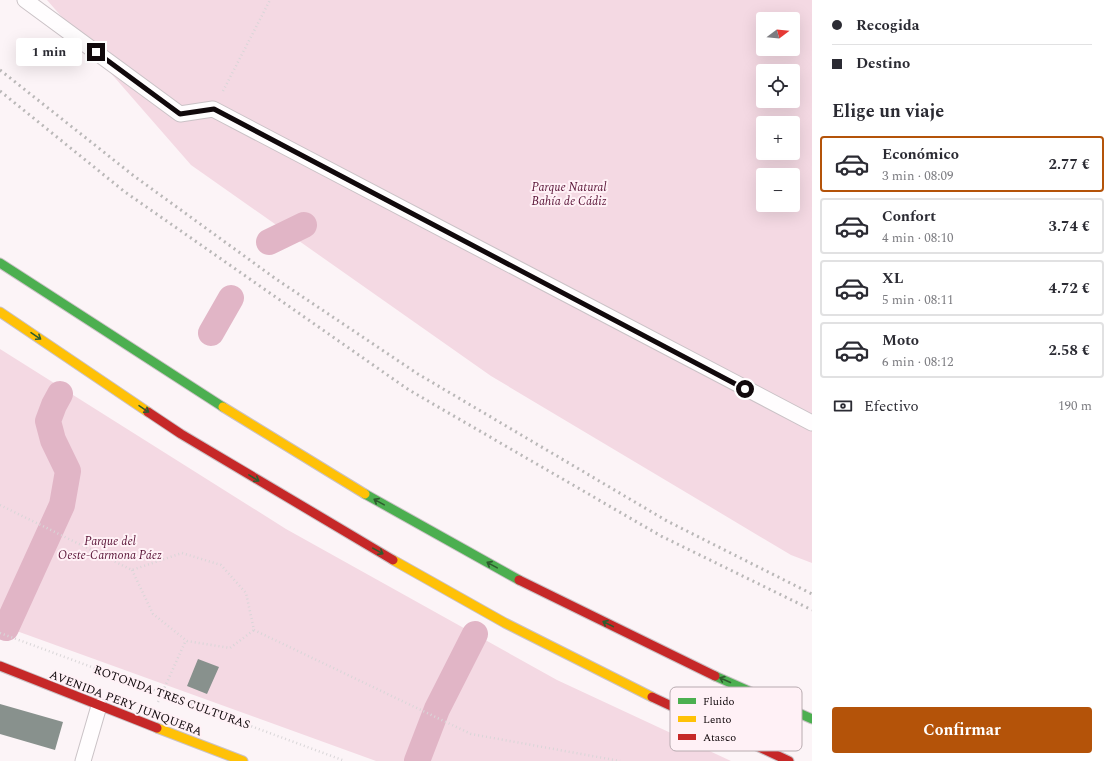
<!DOCTYPE html>
<html lang="es">
<head>
<meta charset="utf-8">
<style>
	:root { --surface:#fff; --page:#f2f2f3; --text:#2b2b33; --muted:#7c7c81; --line:#e1e1e2; --accent:#b45309 }
	body { margin:0; font-family:Spectral,serif; background:var(--page); color:var(--text); height:100vh; display:flex; flex-direction:column; font-size:15px; white-space:nowrap }
	* { box-sizing:border-box; margin:0 }
	p { font-size:13px; color:var(--muted) }
	.icon { flex:none; width:22px; height:22px; fill:none; stroke:currentColor; stroke-width:2; stroke-linecap:round; stroke-linejoin:round }
	.map { position:relative; flex:1; overflow:hidden }
	.drawer { display:flex; flex-direction:column; background:var(--surface); width:300px }
	.drawer>* { flex:none }
	.banner { display:grid; align-content:center; height:88px; padding:0 20px; background:var(--surface) }
	.needle { width:26px; rotate:74deg }
	.tools { position:absolute; left:756px; top:12px; display:grid; gap:8px }
	.tools a { display:grid; place-items:center; width:44px; height:44px; border-radius:4px; background:var(--surface); box-shadow:0 4px 16px #0002; font-size:20px }
	.end { position:absolute; width:18px; height:18px; margin:-9px; border:5px solid #11090c; background:#fff; box-shadow:0 0 0 2px #fff }
	.from { border-radius:50% }
	.bubble { position:absolute; height:28px; border-radius:4px; background:var(--surface); box-shadow:0 4px 16px #0002; font-size:13px; font-weight:700; line-height:28px; text-align:center }
	.banner b { display:flex; align-items:center; gap:14px; height:38px; font-size:15px }
	.banner b+b { border-top:1px solid var(--line) }
	.banner i { width:10px; height:10px; background:var(--text) }
	ul { padding:0; list-style:none }
	li { display:flex; align-items:center; gap:12px; height:56px; margin:0 8px 6px; padding:0 12px; border:2px solid var(--line); border-radius:4px }
	li div { flex:1 }
	li b { display:block; font-size:15px }
	li em { font-style:normal; font-weight:700 }
	li.current { border-color:var(--accent) }
	li>.icon { width:36px; height:36px; stroke-width:1.5 }
	h2 { padding:0 20px; font-size:18px; line-height:48px }
	.pay { display:flex; align-items:center; gap:10px; height:44px; padding:0 20px; font-size:15px }
	.pay p { margin-inline-start:auto }
	.cta { display:flex; gap:8px; margin-top:auto; padding:8px 20px }
	.cta a { flex:1; height:46px; border-radius:4px; background:var(--accent); color:#fff; font-size:16px; font-weight:700; line-height:46px; text-align:center }
	main { display:flex; flex:1; min-height:0 }
	.map>svg:first-child { display:block }
	.green { fill:#f4d9e3; fill-rule:evenodd }
	.lines { fill:none; stroke-linecap:round; stroke-linejoin:round }
	.canal { stroke:#e1b5c6; stroke-width:26 }
	.building { fill:#88918d }
	.lane-casing { stroke:#cac2c6; stroke-width:17 }
	.fast-casing { stroke:#cac2c6; stroke-width:11 }
	.slow-casing { stroke:#cac2c6; stroke-width:11 }
	.jam-casing { stroke:#cac2c6; stroke-width:11 }
	.path { stroke:#d9d6d8; stroke-width:2.5; stroke-dasharray:1 3; stroke-linecap:butt }
	.lane { stroke:#fffdfe; stroke-width:15 }
	.fast { stroke:#4caf50; stroke-width:9 }
	.slow { stroke:#ffc107; stroke-width:9 }
	.jam { stroke:#c62828; stroke-width:9 }
	.rail { stroke:#bab8b8; stroke-width:3; stroke-dasharray:2 4; stroke-linecap:butt }
	.oneway { stroke:#2e5c2e }
	.route { stroke:#11090c; stroke-width:5 }
	.labels { text-anchor:middle; stroke-width:4; stroke-linejoin:round; paint-order:stroke }
	.park-label { font-size:12px; font-style:italic; fill:#591336; stroke:#fff1f6 }
	.street-label { font-size:12px; fill:#11090c; stroke:#fff1f6 }
	.key { fill:#fff1f6; stroke:#b8abb0; stroke-width:1 }
	.key-label { font-size:11px; fill:#11090c }
</style>
</head>
<body>
<main>
<div class="map">
<svg width="812" height="761" viewBox="0 0 812 761">
	<rect width="100%" height="100%" fill="#fcf4f7"/>
	<path class="green" d="M47,0H812V563L791,555L491,376L191,165ZM763,19H793V49H763ZM763,71H793V101H763ZM763,123H793V153H763ZM763,175H793V205H763Z
		M0,349L286,529L557,680L731,761H376L0,625Z"/>
	<g class="lines">
		<path class="canal" d="M269,242L304,225
			M211,333L231,298
			M6,628L62,505L68,471L53,440L48,421L54,405L60,394
			M417,761L437,709L475,634"/>
	</g>
	<path class="building" d="M198,659L219,667L207,694L187,686Z
		M0,704L63,722L55,750L0,734Z"/>
	<g class="lines">
		<defs>
			<path id="lane" d="M25,0L180,114L213,109L812,423
				M83,761L99,706"/>
			<path id="fast" d="M0,263L223,407
				M365,494L519,580
				M715,676L812,719"/>
			<path id="slow" d="M0,312L148,412
				M223,407L365,494
				M393,560L505,623L652,697
				M157,728L243,761"/>
			<path id="jam" d="M148,412L181,434L393,560
				M519,580L715,676
				M0,666L157,728
				M652,697L789,761"/>
		</defs>
		<use href="#lane" class="lane-casing"/>
		<use href="#fast" class="fast-casing"/>
		<use href="#slow" class="slow-casing"/>
		<use href="#jam" class="jam-casing"/>
		<path class="path" d="M223,91L270,0
			M0,505L132,570L182,553L221,565L246,593L254,630L471,734L620,761
			M132,570L153,614L187,641L230,648L254,630
			M0,633L345,761
			M158,702L186,640"/>
		<use href="#lane" class="lane"/>
		<use href="#fast" class="fast"/>
		<use href="#slow" class="slow"/>
		<use href="#jam" class="jam"/>
		<path class="rail" d="M0,70L134,176L276,279L418,374L667,521L812,594
			M0,91L125,192L409,390L661,536L812,610"/>
	</g>
	<defs><path id="oneway-shaft" d="M-6 0H5M1.5-3L5.5 0L1.5 3" fill="none" stroke-width="1.6" stroke-linecap="round" stroke-linejoin="round"/></defs>
	<g class="oneway">
		<use href="#oneway-shaft" transform="translate(36 336) rotate(34)"/>
		<use href="#oneway-shaft" transform="translate(144 409) rotate(34)"/>
		<use href="#oneway-shaft" transform="translate(254 478) rotate(31)"/>
		<use href="#oneway-shaft" transform="translate(379 502) rotate(-151)"/>
		<use href="#oneway-shaft" transform="translate(378 551) rotate(29)"/>
		<use href="#oneway-shaft" transform="translate(492 565) rotate(-151)"/>
		<use href="#oneway-shaft" transform="translate(608 624) rotate(-154)"/>
		<use href="#oneway-shaft" transform="translate(725 680) rotate(-156)"/>
	</g>
	<g class="lines">
		<path class="route" d="M96,52L180,114L214,109L745,389"/>
	</g>
	<g class="labels">
		<g class="park-label">
			<text x="569" y="191">Parque Natural<tspan x="569" dy="14">Bahía de Cádiz</tspan></text>
			<text x="110" y="545">Parque del<tspan x="110" dy="14">Oeste-Carmona Páez</tspan></text>
		</g>
		<g class="street-label">
			<text transform="translate(172 697) rotate(20)" y="4">ROTONDA TRES CULTURAS</text>
			<text transform="translate(126 703) rotate(21)" y="4">AVENIDA PERY JUNQUERA</text>
		</g>
	</g>
	<rect x="670" y="687" width="132" height="64" rx="6" class="key"/>
	<rect x="678" y="698" width="18" height="6" fill="#4caf50"/>
	<rect x="678" y="716" width="18" height="6" fill="#ffc107"/>
	<rect x="678" y="734" width="18" height="6" fill="#c62828"/>
	<g class="key-label">
		<text x="703" y="705">Fluido</text>
		<text x="703" y="723">Lento</text>
		<text x="703" y="741">Atasco</text>
	</g>
</svg>
<div class="tools">
<a><svg class="needle" viewBox="-14 -14 28 28"><path d="M0-13l5 13h-10z" fill="#e53935"/><path d="M0 13l5-13h-10z" fill="#7c7c81"/></svg></a>
<a><svg class="icon" aria-label="locate" viewBox="0 0 24 24"><circle cx="12" cy="12" r="6"/><path d="M12 2v4M12 18v4M2 12h4M18 12h4"/></svg></a>
<a>+</a>
<a>−</a>
</div>
<i class="end from" style="left:745px;top:389px"></i>
<i class="end" style="left:96px;top:52px"></i>
<div class="bubble" style="left:16px;top:38px;width:66px">1 min</div>
</div>
<section class="drawer">
<div class="banner">
<b><i class="from"></i>Recogida</b>
<b><i></i>Destino</b>
</div>
<h2>Elige un viaje</h2>
<ul>
<li class="current"><svg class="icon" aria-label="car" viewBox="0 0 24 24"><path d="M5 17H2v-5l4-1 3-4h7l3 4 3 1v5h-3M9 17h6M6 11h13"/><circle cx="7" cy="17" r="2"/><circle cx="17" cy="17" r="2"/></svg><div><b>Económico</b><p>3 min · 08:09</p></div><em>2.77 €</em></li>
<li><svg class="icon" aria-label="car" viewBox="0 0 24 24"><path d="M5 17H2v-5l4-1 3-4h7l3 4 3 1v5h-3M9 17h6M6 11h13"/><circle cx="7" cy="17" r="2"/><circle cx="17" cy="17" r="2"/></svg><div><b>Confort</b><p>4 min · 08:10</p></div><em>3.74 €</em></li>
<li><svg class="icon" aria-label="car" viewBox="0 0 24 24"><path d="M5 17H2v-5l4-1 3-4h7l3 4 3 1v5h-3M9 17h6M6 11h13"/><circle cx="7" cy="17" r="2"/><circle cx="17" cy="17" r="2"/></svg><div><b>XL</b><p>5 min · 08:11</p></div><em>4.72 €</em></li>
<li><svg class="icon" aria-label="car" viewBox="0 0 24 24"><path d="M5 17H2v-5l4-1 3-4h7l3 4 3 1v5h-3M9 17h6M6 11h13"/><circle cx="7" cy="17" r="2"/><circle cx="17" cy="17" r="2"/></svg><div><b>Moto</b><p>6 min · 08:12</p></div><em>2.58 €</em></li>
</ul>
<div class="pay"><svg class="icon" aria-label="cash" viewBox="0 0 24 24"><path d="M3 7h18v10H3z"/><circle cx="12" cy="12" r="2"/></svg>Efectivo<p>190 m</p></div>
<div class="cta"><a>Confirmar</a></div>
</section>
</main>
</body>
</html>
